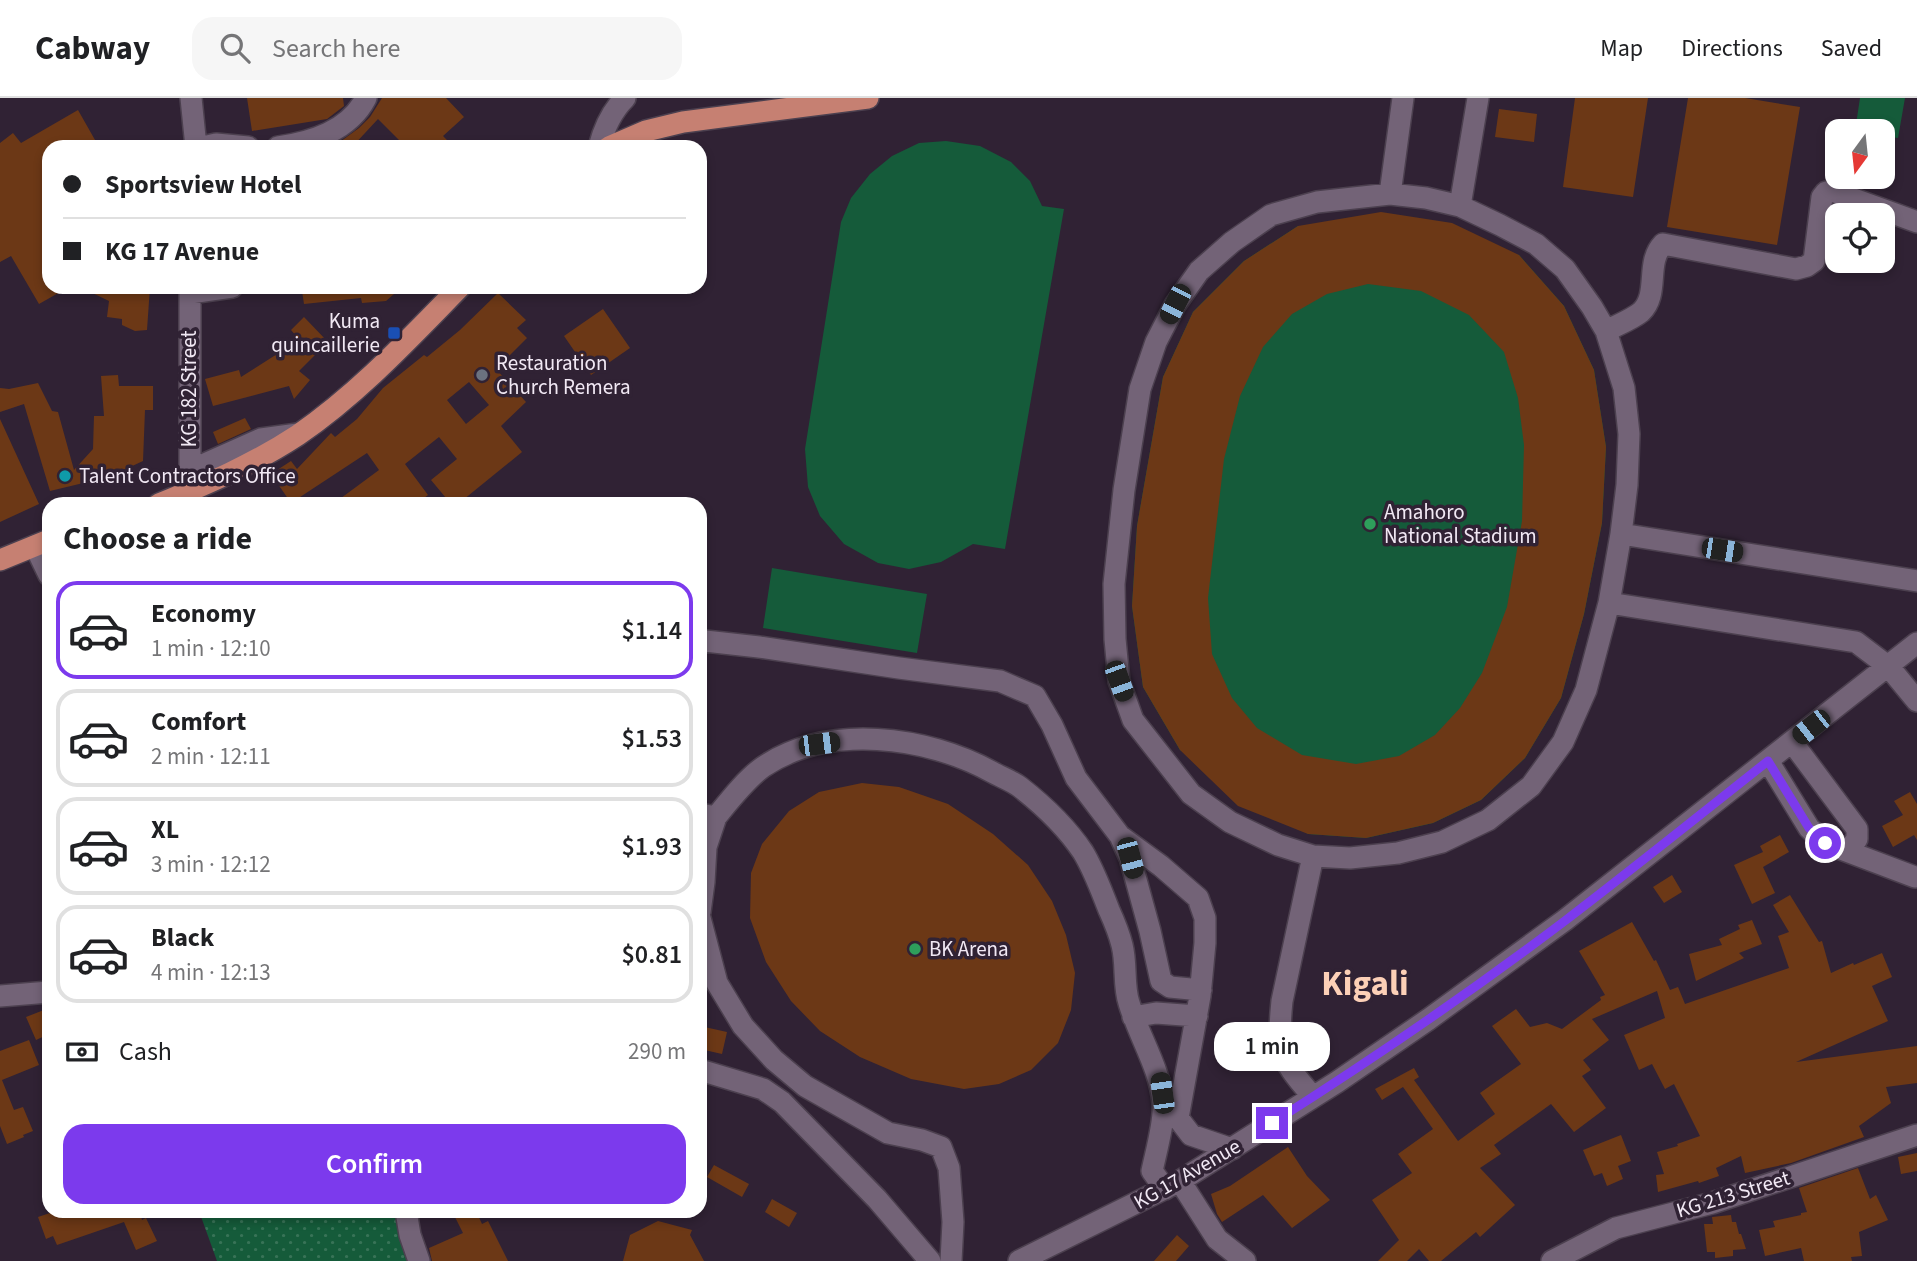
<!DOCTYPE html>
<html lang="en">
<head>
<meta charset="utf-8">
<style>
	:root { --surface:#fff; --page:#f6f6f6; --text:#202124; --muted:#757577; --line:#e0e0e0; --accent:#7c3aed }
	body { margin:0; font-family:"Source Sans 3",sans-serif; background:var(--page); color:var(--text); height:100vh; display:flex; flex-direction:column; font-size:26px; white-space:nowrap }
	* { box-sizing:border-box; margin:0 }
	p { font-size:23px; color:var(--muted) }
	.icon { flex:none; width:38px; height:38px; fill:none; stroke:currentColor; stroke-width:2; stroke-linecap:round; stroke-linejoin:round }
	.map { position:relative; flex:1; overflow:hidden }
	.drawer { position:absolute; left:42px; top:399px; width:665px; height:721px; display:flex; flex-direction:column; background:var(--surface); border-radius:21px; box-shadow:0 4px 10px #0003 }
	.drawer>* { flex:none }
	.hud { position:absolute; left:42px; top:42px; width:665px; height:154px; border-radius:21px; box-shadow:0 4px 10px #0003; display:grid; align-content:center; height:154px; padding:0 21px; background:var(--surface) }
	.needle { width:46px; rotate:195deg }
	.buttons { position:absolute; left:1825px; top:21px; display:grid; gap:14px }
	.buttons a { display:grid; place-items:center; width:70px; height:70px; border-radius:14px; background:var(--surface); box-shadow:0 4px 10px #0003; font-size:35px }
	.end { position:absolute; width:32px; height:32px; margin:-16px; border:9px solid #7c3aed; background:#fff; box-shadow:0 0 0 4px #fff }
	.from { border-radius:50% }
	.bubble { position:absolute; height:49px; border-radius:21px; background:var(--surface); box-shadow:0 4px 10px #0003; font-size:23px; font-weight:600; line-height:49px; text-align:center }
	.car { position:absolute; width:21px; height:42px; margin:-21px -10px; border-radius:9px; box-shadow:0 0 5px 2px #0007; background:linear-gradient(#222 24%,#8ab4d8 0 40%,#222 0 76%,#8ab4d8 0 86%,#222 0) }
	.hud b { display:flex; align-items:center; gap:24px; height:66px; font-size:26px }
	.hud b+b { border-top:2px solid var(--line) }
	.hud i { width:18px; height:18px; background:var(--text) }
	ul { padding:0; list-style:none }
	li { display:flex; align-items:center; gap:21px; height:98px; margin:0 14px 10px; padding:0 7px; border:4px solid var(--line); border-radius:21px }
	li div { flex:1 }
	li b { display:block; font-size:26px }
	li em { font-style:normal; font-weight:600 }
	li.selected { border-color:var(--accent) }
	li>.icon { width:63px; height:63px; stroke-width:1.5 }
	h2 { padding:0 21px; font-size:32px; line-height:84px }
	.pay { display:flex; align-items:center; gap:18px; height:77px; padding:0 21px; font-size:26px }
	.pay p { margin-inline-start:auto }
	.primary-button { display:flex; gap:14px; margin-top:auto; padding:14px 21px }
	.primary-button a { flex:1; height:80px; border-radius:21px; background:var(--accent); color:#fff; font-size:28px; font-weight:600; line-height:80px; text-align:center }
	header { display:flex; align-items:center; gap:42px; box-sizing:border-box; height:98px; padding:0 35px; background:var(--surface); border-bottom:2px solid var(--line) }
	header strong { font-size:33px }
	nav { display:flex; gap:38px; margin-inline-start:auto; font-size:24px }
	.search { width:490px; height:63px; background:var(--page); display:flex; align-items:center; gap:18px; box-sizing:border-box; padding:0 24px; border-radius:21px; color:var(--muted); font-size:26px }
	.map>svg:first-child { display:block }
	.grass { fill:url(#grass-dots) }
	.garden { fill:#155b3a }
	.building { fill:#6c3816; fill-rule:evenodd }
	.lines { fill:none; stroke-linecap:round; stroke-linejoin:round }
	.minor-casing { stroke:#4c404f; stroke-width:24 }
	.major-casing { stroke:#4c404f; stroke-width:24 }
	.minor { stroke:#736377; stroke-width:21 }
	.major { stroke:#c68072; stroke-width:21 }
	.route { stroke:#7c3aed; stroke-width:9 }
	.transit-dot { fill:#1a4fb4; stroke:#302234; stroke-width:2.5 }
	.worship-dot { fill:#6b7280; stroke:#302234; stroke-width:2.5 }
	.culture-dot { fill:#0f9aa8; stroke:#302234; stroke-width:2.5 }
	.leisure-dot { fill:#2e9e5b; stroke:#302234; stroke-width:2.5 }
	.labels { text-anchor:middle; stroke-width:7; stroke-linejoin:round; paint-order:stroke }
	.poi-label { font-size:21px; fill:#f1e8f4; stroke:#302234; text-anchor:start }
	.street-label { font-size:21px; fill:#f1e8f4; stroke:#302234 }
	.town-label { font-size:35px; font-weight:bold; fill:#fcd0b7; stroke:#302234 }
</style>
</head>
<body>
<header>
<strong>Cabway</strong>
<div class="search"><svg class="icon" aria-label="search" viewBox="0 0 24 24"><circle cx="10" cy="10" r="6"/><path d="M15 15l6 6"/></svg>Search here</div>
<nav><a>Map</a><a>Directions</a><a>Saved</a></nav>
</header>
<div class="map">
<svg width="1917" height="1163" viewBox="0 0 1917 1163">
	<defs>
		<pattern id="grass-dots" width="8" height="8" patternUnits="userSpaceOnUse" patternTransform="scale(1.75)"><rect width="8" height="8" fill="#155b3a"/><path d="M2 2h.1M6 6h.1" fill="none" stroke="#387357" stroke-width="1.8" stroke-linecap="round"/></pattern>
	</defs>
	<rect width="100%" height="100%" fill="#302234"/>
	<path class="grass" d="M199,1113H395L412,1163H217Z"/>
	<path class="garden" d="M1860,0H1905L1898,40L1883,38V33H1855Z
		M946,43L980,48L1011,64L1030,83L1042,108L1064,111L1005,451L973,446L941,464L909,471L878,465L844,446L820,418L808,389L805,351L841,124L851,100L870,76L892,58L919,45Z
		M1298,128L1519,157L1564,208L1594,272L1606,349L1602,425L1584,516L1561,600L1525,660L1481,702L1433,725L1366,740L1308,736L1180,652L1143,589L1132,508L1137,428L1163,279L1193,214L1244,163Z
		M772,470L927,496L917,555L763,530Z"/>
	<path class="building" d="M247,0H343L344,8L327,21L252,33Z
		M382,0H446L464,19L443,38L454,49H406L378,21L352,49H333L359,30L370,19Z
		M1575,0H1648L1633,99L1563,89Z
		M1688,0H1745L1800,9L1777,147L1667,129Z
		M1499,11L1537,16L1534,44L1495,39Z
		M78,12L99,49H49V189H69L39,206L11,158L0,164V45L13,35L21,45Z
		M1381,114L1452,125L1519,157L1564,208L1594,272L1606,349L1602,425L1584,516L1561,600L1525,660L1481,702L1433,725L1366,740L1308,736L1238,708L1180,652L1143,589L1132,508L1137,428L1163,279L1193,214L1244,163L1298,128ZM1368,186L1421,193L1469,217L1504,254L1518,300L1524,347L1522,423L1507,509L1482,575L1460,610L1435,637L1399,658L1356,666L1302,657L1257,630L1232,600L1212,556L1208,500L1224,361L1240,298L1263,249L1292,216L1327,196Z
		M80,189H150L147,232L135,233L122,227V221L107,219L109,203Z
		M309,189H402L386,203L362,205L361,200L304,206L302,193L310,192Z
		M498,195L526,222L517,230L527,240L496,271L526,304L501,328L522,354L458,406H451L431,382L457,361L439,339L405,366L428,397L416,406H333L379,372L367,355L291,405L271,376L291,363L297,371L331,335L335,339L357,321L383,290L424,257L427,259L460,232ZM469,284L489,307L466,326L447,302Z
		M603,211L630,250L591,277L564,238Z
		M304,219L328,244L299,273L310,282L294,301L289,288L213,308L205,281L239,272L241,279L285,251L297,239L291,232Z
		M118,277L119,288H153V312H145L143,363L100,383V381L50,393L24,306L0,314V290L9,291L38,285L52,313L58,314L74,372L93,351L94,318H104L101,278Z
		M245,320L251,331L218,346L213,334Z
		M0,321L39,406L0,424Z
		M862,685L899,689L948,706L993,736L1028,767L1052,803L1066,837L1075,875L1071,912L1058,945L1031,972L999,986L964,991L911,981L860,959L820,933L791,903L766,864L750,820L751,775L762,746L789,713L819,694Z
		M1910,694L1917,706V742L1914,737L1893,749L1882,728L1903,717L1894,703Z
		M1780,737L1789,754L1763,769L1775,795L1752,806L1734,767L1763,754L1760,748Z
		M1672,777L1682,794L1664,805L1653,789Z
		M1790,797L1819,844L1822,843L1831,875L1853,865L1854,867L1882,855L1892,879L1872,888L1888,923L1796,964L1917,948V985L1886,989L1891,1005L1859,1028L1864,1039L1791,1065L1745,1075L1741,1058L1716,1070L1719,1078L1699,1085L1698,1083L1658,1094L1656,1077L1664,1076L1657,1054L1678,1048L1677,1046L1700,1038L1674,986L1665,991L1652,966L1639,972L1624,937L1665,920L1657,893L1592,921L1609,942L1583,962L1591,972L1582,978L1606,1010L1574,1034L1551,1006L1494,1047L1501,1056L1480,1070L1515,1107L1480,1139L1476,1134L1441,1163H1429L1419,1151L1407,1163H1378L1399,1142L1372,1102L1412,1075L1398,1056L1433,1031L1403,989L1382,1002L1375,991L1414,970L1419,979L1414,982L1458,1043L1495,1016L1480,995L1521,966L1492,928L1516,911L1530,929L1547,925L1562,931L1601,902L1600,899L1605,897L1579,853L1632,824L1654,863L1656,862L1670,892L1678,889L1685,906L1789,870L1778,838L1789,834L1773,807Z
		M1752,822L1762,846L1739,855L1744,860L1696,883L1689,856L1722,847L1719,841L1740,831L1738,827Z
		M49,910V936L36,942L26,919Z
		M700,928L727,934L722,956L700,951Z
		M29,942L39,967L2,982L14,1012L23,1009L33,1033L23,1037L24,1039L7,1046L0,1028V953Z
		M1621,1037L1631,1063L1618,1068L1623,1081L1607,1088L1602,1075L1594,1078L1583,1052Z
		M1288,1049L1307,1078L1330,1102L1292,1130L1263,1097L1222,1124L1217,1116L1211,1096L1230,1088Z
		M1917,1055V1073L1901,1076L1898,1059Z
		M714,1067L749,1086L742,1099L707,1079Z
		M1858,1070L1870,1101L1876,1097L1888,1122L1859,1134L1862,1158L1851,1159L1852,1163H1804L1801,1150L1765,1158L1759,1132L1775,1129L1773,1123L1801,1117V1115L1807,1114L1799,1090Z
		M772,1101L797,1115L789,1129L765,1114Z
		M56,1113H148L149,1115L141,1118L142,1122L146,1120L157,1143L136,1152L124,1124L57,1147L53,1138L46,1141L38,1119Z
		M452,1113H476L482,1126L488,1123L508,1163H432L429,1150L463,1135Z
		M1731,1117L1732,1124H1736L1739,1136H1741L1746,1151L1733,1152V1158L1715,1160V1154H1707L1704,1126H1713L1712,1119Z
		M658,1123L692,1132L690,1137L704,1163H623L630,1137Z
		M1177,1137L1189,1148L1176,1163H1154Z"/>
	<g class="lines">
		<defs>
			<path id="minor" d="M191,0L196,49
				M203,49L216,46L248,49
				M278,49C312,44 349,33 366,0
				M599,49C604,30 611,14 625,0
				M1390,96L1426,100L1460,108L1500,127L1536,146L1565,171L1592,209L1606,233L1624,290L1629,336L1627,387L1621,436L1609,505L1586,592L1563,644L1531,688L1488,722L1442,744L1398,755L1350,760L1313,758L1278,747L1230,724L1191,696L1133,622L1119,583L1115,541L1114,486L1124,392L1140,291L1156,244L1175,207L1199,173L1232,144L1271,117L1317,104Z
				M1390,96L1403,0
				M1460,108L1478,0
				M190,189V393
				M190,195L232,189
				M1606,233C1617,227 1631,222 1641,214C1660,196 1645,165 1663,146L1796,171L1807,168L1814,163L1822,99L1826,94L1832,93L1917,124
				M189,373L261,341L298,336
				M1621,436L1917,483
				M35,448L49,477
				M1609,505L1856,544L1889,569L1917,603
				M700,546L705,543L759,549L899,570L1000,583L1035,598L1052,627L1076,680L1120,738L1161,768L1198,800L1205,820V845L1200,898L1178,1020L1191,1037L1232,1051
				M1792,644L1857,731V741L1848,753
				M1768,663L1809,730L1825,745L1915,779
				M700,716L716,719C729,703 746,681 763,669C828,625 927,638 992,674C1001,679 1012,683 1020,689C1043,707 1067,730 1083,754C1094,772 1101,792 1109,812C1114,823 1119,835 1122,847C1127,866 1123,887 1129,905C1139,939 1160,970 1163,1005C1165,1022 1156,1054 1152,1073L1165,1091
				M1120,738L1130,760L1150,833L1161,883L1170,889L1201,892
				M700,814L704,784L706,749L716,719
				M700,820L717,885L743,928L774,962L805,988L888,1035L922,1042L941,1049L949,1070L953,1124L951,1163
				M0,898L49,894
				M1133,919L1156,915L1197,918
				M700,972L763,991L782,1004L877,1101L930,1163
				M1313,999C1305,989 1295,979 1289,968C1277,949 1280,924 1282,903L1313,758
				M1180,1083L1217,1141L1245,1163
				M406,1113L410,1137L419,1163
				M1019,1163L1180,1083L1337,984L1429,921L1565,822L1917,545
				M1552,1163L1616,1130L1712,1105L1917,1037"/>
			<path id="major" d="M609,49L646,33L683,24L868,0
				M159,406C207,386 254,366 298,337C358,296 409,241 460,189
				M0,462L49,442"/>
		</defs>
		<use href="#minor" class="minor-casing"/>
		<use href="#major" class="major-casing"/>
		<use href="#minor" class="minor"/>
		<use href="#major" class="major"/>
	</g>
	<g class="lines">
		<path class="route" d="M1272,1025C1373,961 1471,894 1566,822C1634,770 1701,716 1768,663L1809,730L1825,745"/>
	</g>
	<rect class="transit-dot" x="387" y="228" width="14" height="14" rx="3.5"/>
	<circle class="worship-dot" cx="482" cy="277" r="7"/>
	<circle class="culture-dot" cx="65" cy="378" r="7"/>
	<g class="leisure-dot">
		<circle cx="1370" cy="426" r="7"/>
		<circle cx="915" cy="851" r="7"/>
	</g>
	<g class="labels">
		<g class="poi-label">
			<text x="380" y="230" text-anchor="end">Kuma<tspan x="380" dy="24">quincaillerie</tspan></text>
			<text x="496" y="272">Restauration<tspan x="496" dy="24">Church Remera</tspan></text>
			<text x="79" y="385">Talent Contractors Office</text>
			<text x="1384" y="421">Amahoro<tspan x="1384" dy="24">National Stadium</tspan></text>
			<text x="929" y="858">BK Arena</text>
		</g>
		<g class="street-label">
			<text transform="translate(189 291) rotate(-90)" y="7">KG 182 Street</text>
			<text transform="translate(1187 1076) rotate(-30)" y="7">KG 17 Avenue</text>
			<text transform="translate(1733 1096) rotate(-17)" y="7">KG 213 Street</text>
		</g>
		<g class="town-label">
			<text x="1365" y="897">Kigali</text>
		</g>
	</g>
</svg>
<div class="buttons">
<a><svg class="needle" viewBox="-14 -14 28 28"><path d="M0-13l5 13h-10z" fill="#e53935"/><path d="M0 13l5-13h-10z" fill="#757577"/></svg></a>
<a><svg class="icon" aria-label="locate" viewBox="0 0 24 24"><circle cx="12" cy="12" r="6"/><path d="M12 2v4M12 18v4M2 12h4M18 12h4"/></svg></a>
</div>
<i class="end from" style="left:1825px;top:745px"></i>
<i class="end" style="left:1272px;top:1025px"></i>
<div class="bubble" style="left:1214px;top:924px;width:116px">1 min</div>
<i class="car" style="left:1175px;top:206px;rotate:207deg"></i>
<i class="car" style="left:1722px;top:452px;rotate:99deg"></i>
<i class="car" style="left:1119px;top:583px;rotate:160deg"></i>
<i class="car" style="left:1811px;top:629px;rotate:232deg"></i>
<i class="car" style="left:819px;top:646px;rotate:83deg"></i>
<i class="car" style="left:1130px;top:760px;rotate:165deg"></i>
<i class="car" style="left:1162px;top:995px;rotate:352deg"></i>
<div class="hud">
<b><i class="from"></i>Sportsview Hotel</b>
<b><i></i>KG 17 Avenue</b>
</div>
<section class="drawer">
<h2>Choose a ride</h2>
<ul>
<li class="selected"><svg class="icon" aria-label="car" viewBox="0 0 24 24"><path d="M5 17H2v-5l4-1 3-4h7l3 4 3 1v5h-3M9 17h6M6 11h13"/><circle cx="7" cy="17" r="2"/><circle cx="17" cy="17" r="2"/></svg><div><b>Economy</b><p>1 min · 12:10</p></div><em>$1.14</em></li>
<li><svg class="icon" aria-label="car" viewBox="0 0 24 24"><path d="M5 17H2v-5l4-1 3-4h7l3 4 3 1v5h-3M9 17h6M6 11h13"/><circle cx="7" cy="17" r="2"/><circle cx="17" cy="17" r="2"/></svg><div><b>Comfort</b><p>2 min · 12:11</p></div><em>$1.53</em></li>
<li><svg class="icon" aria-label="car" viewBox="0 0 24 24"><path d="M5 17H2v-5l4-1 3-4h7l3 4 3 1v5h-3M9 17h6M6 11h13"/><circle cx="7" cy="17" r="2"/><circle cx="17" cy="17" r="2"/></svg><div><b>XL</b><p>3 min · 12:12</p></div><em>$1.93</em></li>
<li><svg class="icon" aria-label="car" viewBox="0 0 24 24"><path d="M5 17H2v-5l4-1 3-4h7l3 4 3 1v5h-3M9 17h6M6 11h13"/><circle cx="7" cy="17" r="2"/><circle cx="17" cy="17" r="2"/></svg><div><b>Black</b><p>4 min · 12:13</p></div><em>$0.81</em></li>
</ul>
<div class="pay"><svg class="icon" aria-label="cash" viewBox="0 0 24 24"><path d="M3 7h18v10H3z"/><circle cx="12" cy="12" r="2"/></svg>Cash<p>290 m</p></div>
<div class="primary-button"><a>Confirm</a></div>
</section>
</div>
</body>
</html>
